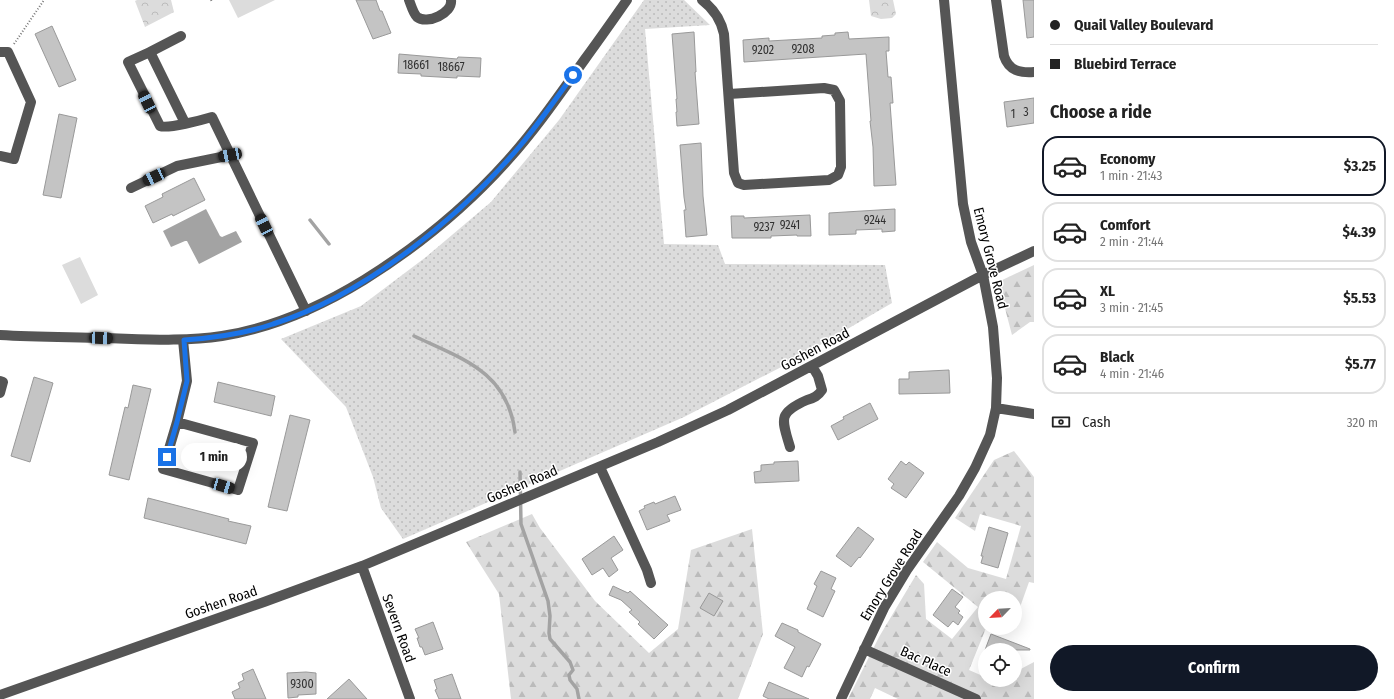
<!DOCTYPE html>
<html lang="en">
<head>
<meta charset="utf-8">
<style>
	:root { --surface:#fff; --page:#f2f2f2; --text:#222; --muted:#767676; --line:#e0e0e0; --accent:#111827 }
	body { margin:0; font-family:"Fira Sans Condensed",sans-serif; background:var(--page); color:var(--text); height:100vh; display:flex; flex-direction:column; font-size:15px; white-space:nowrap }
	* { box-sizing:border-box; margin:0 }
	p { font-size:13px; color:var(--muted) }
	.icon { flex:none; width:22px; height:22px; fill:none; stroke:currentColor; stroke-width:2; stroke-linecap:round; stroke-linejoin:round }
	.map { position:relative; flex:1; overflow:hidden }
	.drawer { display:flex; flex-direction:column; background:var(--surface); width:360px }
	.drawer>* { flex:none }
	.top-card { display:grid; align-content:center; height:88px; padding:0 16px; background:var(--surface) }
	.needle { width:26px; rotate:245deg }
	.controls { position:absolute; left:978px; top:591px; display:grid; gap:8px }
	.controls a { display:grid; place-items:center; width:44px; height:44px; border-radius:50%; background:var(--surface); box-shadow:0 4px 16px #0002; font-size:20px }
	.end { position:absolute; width:18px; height:18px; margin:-9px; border:5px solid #1a73e8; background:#fff; box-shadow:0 0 0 2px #fff }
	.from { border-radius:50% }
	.bubble { position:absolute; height:28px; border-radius:14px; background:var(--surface); box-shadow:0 4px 16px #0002; font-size:13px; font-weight:700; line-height:28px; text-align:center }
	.car { position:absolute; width:12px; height:24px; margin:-12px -6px; border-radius:5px; box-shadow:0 0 3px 1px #0007; background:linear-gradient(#222 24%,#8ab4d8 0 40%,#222 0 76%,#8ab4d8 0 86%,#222 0) }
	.top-card b { display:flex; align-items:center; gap:14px; height:38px; font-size:15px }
	.top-card b+b { border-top:1px solid var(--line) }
	.top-card i { width:10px; height:10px; background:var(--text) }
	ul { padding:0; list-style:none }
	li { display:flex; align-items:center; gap:12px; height:60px; margin:0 8px 6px; padding:0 8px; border:2px solid var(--line); border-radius:16px }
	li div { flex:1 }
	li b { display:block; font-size:15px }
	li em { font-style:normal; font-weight:700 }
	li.active { border-color:var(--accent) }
	li>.icon { width:36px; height:36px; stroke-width:1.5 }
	h2 { padding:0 16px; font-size:18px; line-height:48px }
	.pay { display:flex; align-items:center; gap:10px; height:44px; padding:0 16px; font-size:15px }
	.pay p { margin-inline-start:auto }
	.cta { display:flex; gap:8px; margin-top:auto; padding:8px 16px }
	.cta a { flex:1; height:46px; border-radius:24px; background:var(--accent); color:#fff; font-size:16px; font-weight:700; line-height:46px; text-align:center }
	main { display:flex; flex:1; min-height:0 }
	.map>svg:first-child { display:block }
	.grass { fill:url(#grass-dots) }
	.forest { fill:url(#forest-firs) }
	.park { fill:url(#park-crowns) }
	.garden { fill:#dcdcdc }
	.water { fill:#a3a3a3 }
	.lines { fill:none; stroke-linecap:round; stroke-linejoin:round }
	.stream { stroke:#a3a3a3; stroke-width:3.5 }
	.building { fill:#c4c4c4; stroke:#999 }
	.path { stroke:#777; stroke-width:2; stroke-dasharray:1 2; stroke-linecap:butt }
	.minor { stroke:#555; stroke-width:10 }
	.route { stroke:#1a73e8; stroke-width:5 }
	.labels { text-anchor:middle; stroke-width:3; stroke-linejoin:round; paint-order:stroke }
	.number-label { font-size:12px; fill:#313131 }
	.street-label { font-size:14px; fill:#000; stroke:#fff }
</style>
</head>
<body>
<main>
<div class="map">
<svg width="1034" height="699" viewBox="0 0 1034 699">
	<defs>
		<pattern id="grass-dots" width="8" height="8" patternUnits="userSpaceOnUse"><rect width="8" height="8" fill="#dcdcdc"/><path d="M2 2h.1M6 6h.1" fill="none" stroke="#bbb" stroke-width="1.8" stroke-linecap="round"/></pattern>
		<pattern id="forest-firs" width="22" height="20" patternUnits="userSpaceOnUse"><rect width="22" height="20" fill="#dcdcdc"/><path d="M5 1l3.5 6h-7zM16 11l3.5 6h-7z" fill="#bbb"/></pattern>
		<pattern id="park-crowns" width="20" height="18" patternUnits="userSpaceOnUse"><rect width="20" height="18" fill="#dcdcdc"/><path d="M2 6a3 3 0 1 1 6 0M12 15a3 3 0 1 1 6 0" fill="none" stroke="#bbb"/></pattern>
	</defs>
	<rect width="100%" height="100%" fill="#fff"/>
	<path class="grass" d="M644,0H684L710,25L645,29L664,244L718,245L725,264L885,265L892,303L789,363L684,417L403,539L381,508L373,477L346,407L281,339L361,306L426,257L491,202L559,120Z"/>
	<path class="forest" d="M1034,265V322H1030L1012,335L998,282Z
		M1014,451L1034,477V583L1029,582L1019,610L1015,611V598H985V628H986L969,670L985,677V680L995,681L1015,680V672L1034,662V699H898L875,688L870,699H848L879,637L916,575L924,584L926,619L952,639L978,607L923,562L937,542L968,568L1006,579L1021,526L980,514L975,531L955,518L994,460Z
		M532,514L540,528L595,601L649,653L678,629L691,550L752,529L763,634L738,699H511L499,594L466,542Z"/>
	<path class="park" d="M137,0H171L174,12L145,27L135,1Z
		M869,0H893L896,14L892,18L881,19L871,16Z"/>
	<path class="garden" d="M229,0H275L238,18Z
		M80,257L98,295L81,304L62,265Z"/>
	<path class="water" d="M206,209L220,236L222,237L236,231L242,242L199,264L187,241H185L171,247L163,231Z"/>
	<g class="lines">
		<path class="stream" d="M310,220L329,244
			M414,336C462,359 507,371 515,432
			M520,472L521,524L548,601L550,616L549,633L550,639L570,662L573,670L569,675L570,680L577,689L579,699"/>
	</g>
	<path class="building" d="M356,0H376L380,11H382L391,33L373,39Z
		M1023,0H1034V37L1027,38Z
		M52,26L76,80L59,87L35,34Z
		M694,32L696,72H695L699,124L677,126L676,112H677L676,99H677L672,34Z
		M848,32L849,39L889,37V51H886L888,77H891L893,103H890L896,185L874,186L873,147L870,121H871L866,54L744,62L743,40L769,38V41L822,38V36L835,35V33Z
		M399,54L457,59L458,57L481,58L480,77L457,76V78L421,76V74L398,73Z
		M1034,98V123L1007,127L1004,102Z
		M59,114L77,118L61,198L43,195Z
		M701,143L703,196L707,235L686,237L684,210H686L684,197L680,145Z
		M194,178L205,200L173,216L172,214L153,223L145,206L163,197L162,194Z
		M895,209V231L882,232V229L856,230V234L829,235V213Z
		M810,215L811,236H797V235L771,236V238H732L731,216H744V218Z
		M949,370L950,393L899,394V379H909V372Z
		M34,377L53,383L30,462L11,456Z
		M218,382L275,396L271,416L214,402Z
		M133,385L151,389L129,480L109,475L125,407L128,408Z
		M870,403L878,419L838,440L831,426L844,419L843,417Z
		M290,415L310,420L287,511L268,507Z
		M798,461L799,481L755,483L754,472L761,471V465L774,464V462Z
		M901,461L906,465L909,462L924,473L906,498L891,488L894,484L888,479Z
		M675,496L681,510L667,515L670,521L647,530L639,511L645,508L644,506L654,502L655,504Z
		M148,498L229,519L228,521L251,526L246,544L144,518Z
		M858,527L874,539L860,558L859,557L851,567L836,556Z
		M989,527L1008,533L998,568L981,563L983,556H981Z
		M614,536L623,550L611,558L618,570L609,577L603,568L592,575L582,559Z
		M821,571L836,578L831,589L835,591L823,617L807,609L817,586L814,584Z
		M613,586L628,593L630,591L668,625L654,639L638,624L640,622L629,612L632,610L621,600L609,595Z
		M952,589L963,597L955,607L960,611L958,613L963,617L958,625L953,621L948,627L933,615Z
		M709,593L723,601L714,616L700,608Z
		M433,622L443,649L425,655L422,647H420L417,638H419L415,629Z
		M782,623L798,630V632L821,644L809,667L807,666L802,677L784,668L795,647L775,636Z
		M991,634L1030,649V650H985Z
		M253,669L266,699H235L232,692L240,688L238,683L244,680L242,674Z
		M306,672L316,673V694L298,695V697L288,698L287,673Z
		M452,674L461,699H439L435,690L437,689L434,680Z
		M349,679L367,699H327Z
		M769,682L809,699H769L763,696Z"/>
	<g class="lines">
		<path class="path" d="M211,0L212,2
			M14,44L44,0"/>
		<path class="minor" d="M409,0C411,5 413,13 417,17C427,25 453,13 451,0
			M702,0C714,9 721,20 724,34L734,173L738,183L744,185L829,180L838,175L841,167L840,101L834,90L824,88L729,94
			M996,0L1004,56C1009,71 1020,73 1034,72
			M0,52H8L31,102L14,159L0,156
			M150,52L181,36
			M185,123L150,52L128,62L160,126C168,129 202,120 212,117L306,311
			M131,188L177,166L231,155
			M0,335C34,337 69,337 104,338C143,339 183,342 222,336C273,328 320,307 364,280C417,247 466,207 508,160C536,129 560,94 585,59C599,40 613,20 627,0
			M0,381L3,382L0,393
			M996,408L1034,414
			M177,422L253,443L238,490L163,469L177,422L187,381L183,340
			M790,447C782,420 777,413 807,400C814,398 818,396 822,390L818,376L812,366
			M600,467L647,570L651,583
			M362,566L410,699
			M864,649L976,699
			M0,695L264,602L362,566L658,442L728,410L983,275L1034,251
			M841,699L884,608L907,570L959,496L975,468L990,435L996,408L997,378L993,327L983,275L971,242L963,204L944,0"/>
	</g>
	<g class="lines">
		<path class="route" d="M167,457L177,422L187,381L184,340C214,338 244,334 273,324C365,295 458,219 520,146C539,123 556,99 573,75"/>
	</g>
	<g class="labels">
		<g class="number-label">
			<text x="803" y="53">9208</text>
			<text x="763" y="54">9202</text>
			<text x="416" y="69">18661</text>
			<text x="451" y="71">18667</text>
			<text x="1026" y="116">3</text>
			<text x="1013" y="118">1</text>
			<text x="875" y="224">9244</text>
			<text x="790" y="229">9241</text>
			<text x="764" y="231">9237</text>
			<text x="302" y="688">9300</text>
		</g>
		<g class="street-label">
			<text transform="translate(991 258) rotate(76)" y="5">Emory Grove Road</text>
			<text transform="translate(815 349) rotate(-28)" y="5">Goshen Road</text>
			<text transform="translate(522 484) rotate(-23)" y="5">Goshen Road</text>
			<text transform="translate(891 575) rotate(-58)" y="5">Emory Grove Road</text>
			<text transform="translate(221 602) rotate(-19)" y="5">Goshen Road</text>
			<text transform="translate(399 628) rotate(70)" y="5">Severn Road</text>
			<text transform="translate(926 661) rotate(24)" y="5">Bac Place</text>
		</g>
	</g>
</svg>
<div class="controls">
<a><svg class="needle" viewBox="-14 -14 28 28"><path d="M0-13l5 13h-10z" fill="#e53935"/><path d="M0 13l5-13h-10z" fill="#767676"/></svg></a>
<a><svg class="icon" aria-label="locate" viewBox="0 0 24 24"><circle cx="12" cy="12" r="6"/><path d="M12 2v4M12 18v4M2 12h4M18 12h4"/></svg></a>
</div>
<i class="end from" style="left:573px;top:75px"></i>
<i class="end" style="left:167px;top:457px"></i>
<div class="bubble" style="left:181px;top:443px;width:66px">1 min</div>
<i class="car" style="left:147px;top:102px;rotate:334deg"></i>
<i class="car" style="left:230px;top:155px;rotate:259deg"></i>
<i class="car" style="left:154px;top:177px;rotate:245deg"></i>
<i class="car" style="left:264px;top:225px;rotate:334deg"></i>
<i class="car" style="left:101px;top:338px;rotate:92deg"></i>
<i class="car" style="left:223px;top:486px;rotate:106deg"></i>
</div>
<section class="drawer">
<div class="top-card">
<b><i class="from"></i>Quail Valley Boulevard</b>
<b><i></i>Bluebird Terrace</b>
</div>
<h2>Choose a ride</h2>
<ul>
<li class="active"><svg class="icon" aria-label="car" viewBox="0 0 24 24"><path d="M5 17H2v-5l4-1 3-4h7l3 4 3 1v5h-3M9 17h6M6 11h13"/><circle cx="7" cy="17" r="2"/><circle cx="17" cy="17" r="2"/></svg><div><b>Economy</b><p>1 min · 21:43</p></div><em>$3.25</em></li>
<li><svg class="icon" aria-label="car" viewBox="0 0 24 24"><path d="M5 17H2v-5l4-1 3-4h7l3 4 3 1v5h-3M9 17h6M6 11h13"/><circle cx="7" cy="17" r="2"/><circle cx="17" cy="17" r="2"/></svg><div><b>Comfort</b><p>2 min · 21:44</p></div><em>$4.39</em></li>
<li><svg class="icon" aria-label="car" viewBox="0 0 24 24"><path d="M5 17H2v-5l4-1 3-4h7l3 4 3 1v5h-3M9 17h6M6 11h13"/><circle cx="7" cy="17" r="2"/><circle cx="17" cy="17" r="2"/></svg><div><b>XL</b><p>3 min · 21:45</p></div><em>$5.53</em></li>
<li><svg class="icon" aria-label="car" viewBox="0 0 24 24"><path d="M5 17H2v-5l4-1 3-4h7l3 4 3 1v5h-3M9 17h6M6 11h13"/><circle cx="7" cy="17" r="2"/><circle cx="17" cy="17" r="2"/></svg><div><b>Black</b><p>4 min · 21:46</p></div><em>$5.77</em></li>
</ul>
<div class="pay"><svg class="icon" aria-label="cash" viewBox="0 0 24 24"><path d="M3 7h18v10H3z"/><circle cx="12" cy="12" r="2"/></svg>Cash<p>320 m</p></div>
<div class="cta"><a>Confirm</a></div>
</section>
</main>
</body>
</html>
